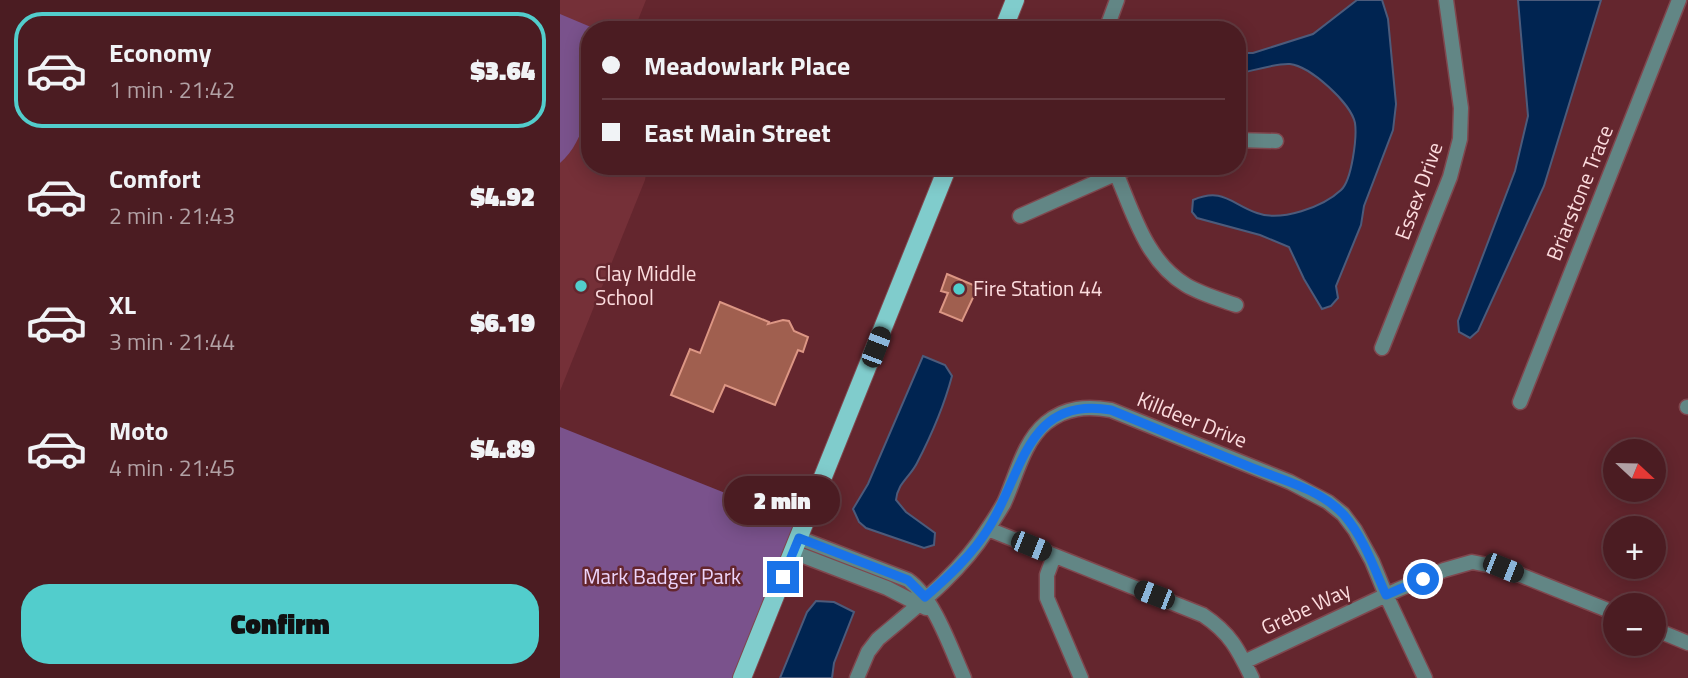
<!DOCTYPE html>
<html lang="en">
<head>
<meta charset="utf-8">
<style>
	:root { --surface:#4b1c22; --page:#52252a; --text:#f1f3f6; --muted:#b2a1a5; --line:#623a40; --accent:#52cdcc }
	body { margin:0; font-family:"Titillium Web",sans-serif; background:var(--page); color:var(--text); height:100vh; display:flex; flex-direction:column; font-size:26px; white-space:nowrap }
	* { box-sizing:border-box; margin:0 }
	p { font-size:23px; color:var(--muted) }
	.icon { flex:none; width:38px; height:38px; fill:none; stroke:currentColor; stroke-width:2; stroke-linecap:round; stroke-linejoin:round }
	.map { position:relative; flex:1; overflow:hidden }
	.panel { display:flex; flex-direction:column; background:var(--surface); width:560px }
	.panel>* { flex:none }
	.top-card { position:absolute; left:21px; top:21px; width:665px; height:154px; border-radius:28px; box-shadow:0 4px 18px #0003,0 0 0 2px var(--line); display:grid; align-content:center; height:154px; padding:0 21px; background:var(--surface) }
	.needle { width:46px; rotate:112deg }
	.tools { position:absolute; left:1043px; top:439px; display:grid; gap:14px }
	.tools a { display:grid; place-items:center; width:63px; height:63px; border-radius:50%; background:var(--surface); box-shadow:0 4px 18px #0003,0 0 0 2px var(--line); font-size:35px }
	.end { position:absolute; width:32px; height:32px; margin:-16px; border:9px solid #1a73e8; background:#fff; box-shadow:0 0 0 4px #fff }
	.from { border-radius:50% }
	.bubble { position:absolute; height:49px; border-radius:24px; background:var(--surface); box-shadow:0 4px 18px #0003,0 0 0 2px var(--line); font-size:23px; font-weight:800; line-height:49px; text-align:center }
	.car { position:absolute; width:21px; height:42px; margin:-21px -10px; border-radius:9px; box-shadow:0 0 5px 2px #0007; background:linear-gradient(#222 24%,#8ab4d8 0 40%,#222 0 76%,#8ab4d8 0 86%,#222 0) }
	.top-card b { display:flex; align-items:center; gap:24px; height:66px; font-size:26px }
	.top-card b+b { border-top:2px solid var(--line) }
	.top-card i { width:18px; height:18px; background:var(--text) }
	ul { padding:12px 0 0; list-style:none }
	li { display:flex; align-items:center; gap:21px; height:116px; margin:0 14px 10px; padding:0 7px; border:4px solid transparent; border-radius:28px }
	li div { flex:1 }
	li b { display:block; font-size:26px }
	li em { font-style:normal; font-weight:800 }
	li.active { border-color:var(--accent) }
	li>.icon { width:63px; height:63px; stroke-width:1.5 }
	.button { display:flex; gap:14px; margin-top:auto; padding:14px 21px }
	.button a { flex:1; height:80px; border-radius:28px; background:var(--accent); color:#111; font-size:28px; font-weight:800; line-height:80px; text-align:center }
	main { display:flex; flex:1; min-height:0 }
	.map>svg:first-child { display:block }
	.built { fill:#753038 }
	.green { fill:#7a528c }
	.water { fill:#002451; stroke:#4c5b7b; stroke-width:2 }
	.building { fill:#a05f4f; stroke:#dc9684; stroke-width:2 }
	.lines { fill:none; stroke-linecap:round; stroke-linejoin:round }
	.minor-casing { stroke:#7f474e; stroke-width:17 }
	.major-casing { stroke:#7f474e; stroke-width:20 }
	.minor { stroke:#628685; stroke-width:14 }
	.major { stroke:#80cccc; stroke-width:18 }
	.route { stroke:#1a73e8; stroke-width:9 }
	.poi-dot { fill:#52cdcc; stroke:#64262e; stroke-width:2.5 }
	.labels { text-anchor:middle; stroke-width:5; stroke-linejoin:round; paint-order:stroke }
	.street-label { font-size:21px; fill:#fcdcde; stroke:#64262e }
	.poi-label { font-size:21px; fill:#fcdcde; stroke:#64262e; text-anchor:start }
	.park-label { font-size:21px; fill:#edd4fa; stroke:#64262e }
</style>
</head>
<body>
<main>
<section class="panel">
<ul>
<li class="active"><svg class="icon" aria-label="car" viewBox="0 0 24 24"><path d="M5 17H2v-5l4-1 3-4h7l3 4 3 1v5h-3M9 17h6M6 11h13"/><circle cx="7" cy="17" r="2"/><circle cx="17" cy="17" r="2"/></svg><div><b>Economy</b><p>1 min · 21:42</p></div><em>$3.64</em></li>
<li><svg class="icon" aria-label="car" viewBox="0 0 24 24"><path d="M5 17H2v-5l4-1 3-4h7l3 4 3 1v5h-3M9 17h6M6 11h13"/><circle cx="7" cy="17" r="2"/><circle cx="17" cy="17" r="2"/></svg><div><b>Comfort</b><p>2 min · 21:43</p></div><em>$4.92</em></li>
<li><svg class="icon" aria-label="car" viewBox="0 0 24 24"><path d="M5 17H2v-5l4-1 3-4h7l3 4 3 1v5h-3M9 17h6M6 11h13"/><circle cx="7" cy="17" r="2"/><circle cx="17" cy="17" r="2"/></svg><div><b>XL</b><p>3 min · 21:44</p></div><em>$6.19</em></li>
<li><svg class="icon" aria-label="car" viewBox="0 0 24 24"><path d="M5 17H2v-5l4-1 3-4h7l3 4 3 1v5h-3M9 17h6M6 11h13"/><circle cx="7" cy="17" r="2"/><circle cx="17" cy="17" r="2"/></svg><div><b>Moto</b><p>4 min · 21:45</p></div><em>$4.89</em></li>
</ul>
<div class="button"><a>Confirm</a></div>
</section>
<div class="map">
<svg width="1128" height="678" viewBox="0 0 1128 678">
	<rect width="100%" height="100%" fill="#64262e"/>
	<path class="built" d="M0,0H86L74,30H30V166L87,168L85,180L0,391Z"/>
	<path class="green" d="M0,14L38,30H30C30,73 36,131 0,163Z
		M0,427L238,522L175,678H0Z"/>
	<path class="water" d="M797,0H822L828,19L836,104L833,130L804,206L801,225L776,286L778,298L771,306L762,309L744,279L729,247L700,235L637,218L632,212L633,200C663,187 671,204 697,213C721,222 763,207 781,190C792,180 797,137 795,123C791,103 750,66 730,64C716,63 692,71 677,74V53H693L753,34Z
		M958,0H1041L984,186L918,331L910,338L899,332L898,321L955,171L968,116Z
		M363,356L385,365L392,376C384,406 371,436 357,463C350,477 337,484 336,500L346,512L375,533L374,545L364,548L306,528L299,522L293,509L308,484Z
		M256,601L274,602L294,612L274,663L272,678H220L247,612Z"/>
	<path class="building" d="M387,274L418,287L402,321L380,312L388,293L381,291Z
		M160,302L209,322L208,324L223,320L229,321L234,331L248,337L243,352L238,350L215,405L165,385L153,412L111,395L130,349L140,353Z"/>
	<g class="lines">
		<defs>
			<path id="minor" d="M546,30L557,0
				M677,140L716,141
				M553,166C572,208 584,260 626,285C641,294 659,299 676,305
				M460,216L573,166
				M822,348L890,177L900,139L901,108L886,0
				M960,402L1119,0
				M1127,407H1128
				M428,529L643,615C670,633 678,649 692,678
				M239,538L348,580C374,598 391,649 404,678
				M233,552L327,588L366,608
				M494,556L487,575V598L521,678
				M1094,629L1128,643
				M684,662L837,590L884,570L912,562L943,568L1055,613
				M297,678L308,652L318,639C356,607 400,573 427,530C433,521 439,512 444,503C456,477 463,442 486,423C506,407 527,406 551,410L730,482L768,502L783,514L795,530L812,561L826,595L865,678"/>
			<path id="major" d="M443,30L455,0
				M182,678L388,166"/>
		</defs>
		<use href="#minor" class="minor-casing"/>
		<use href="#major" class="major-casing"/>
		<use href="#minor" class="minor"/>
		<use href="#major" class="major"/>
	</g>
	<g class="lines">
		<path class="route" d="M223,577L239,538L348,580L365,597C388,577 412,555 428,529C463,474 466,395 551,410C597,429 643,448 690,467C722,480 760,489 784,515C804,538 814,568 826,595L863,579"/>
	</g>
	<g class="poi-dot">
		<circle cx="21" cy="286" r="7"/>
		<circle cx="399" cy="289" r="7"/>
	</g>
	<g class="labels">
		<g class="street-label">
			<text transform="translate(859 191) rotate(-70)" y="7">Essex Drive</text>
			<text transform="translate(1020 193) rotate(-68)" y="7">Briarstone Trace</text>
			<text transform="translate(632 420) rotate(22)" y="7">Killdeer Drive</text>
			<text transform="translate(746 609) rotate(-25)" y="7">Grebe Way</text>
		</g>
		<g class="poi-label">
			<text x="35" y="281">Clay Middle<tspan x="35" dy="24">School</tspan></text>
			<text x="413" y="296">Fire Station 44</text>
		</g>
		<g class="park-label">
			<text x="102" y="584">Mark Badger Park</text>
		</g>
	</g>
</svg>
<div class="tools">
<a><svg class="needle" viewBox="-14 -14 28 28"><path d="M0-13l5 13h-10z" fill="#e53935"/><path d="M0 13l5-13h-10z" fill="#b2a1a5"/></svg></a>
<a>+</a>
<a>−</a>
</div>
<i class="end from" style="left:863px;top:579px"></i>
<i class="end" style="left:223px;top:577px"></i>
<div class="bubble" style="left:164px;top:476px;width:116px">2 min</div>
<i class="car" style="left:316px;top:347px;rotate:21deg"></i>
<i class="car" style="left:471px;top:546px;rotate:112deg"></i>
<i class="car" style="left:943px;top:568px;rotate:112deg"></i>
<i class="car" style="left:594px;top:595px;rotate:291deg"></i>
<div class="top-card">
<b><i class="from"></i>Meadowlark Place</b>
<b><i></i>East Main Street</b>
</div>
</div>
</main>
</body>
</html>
